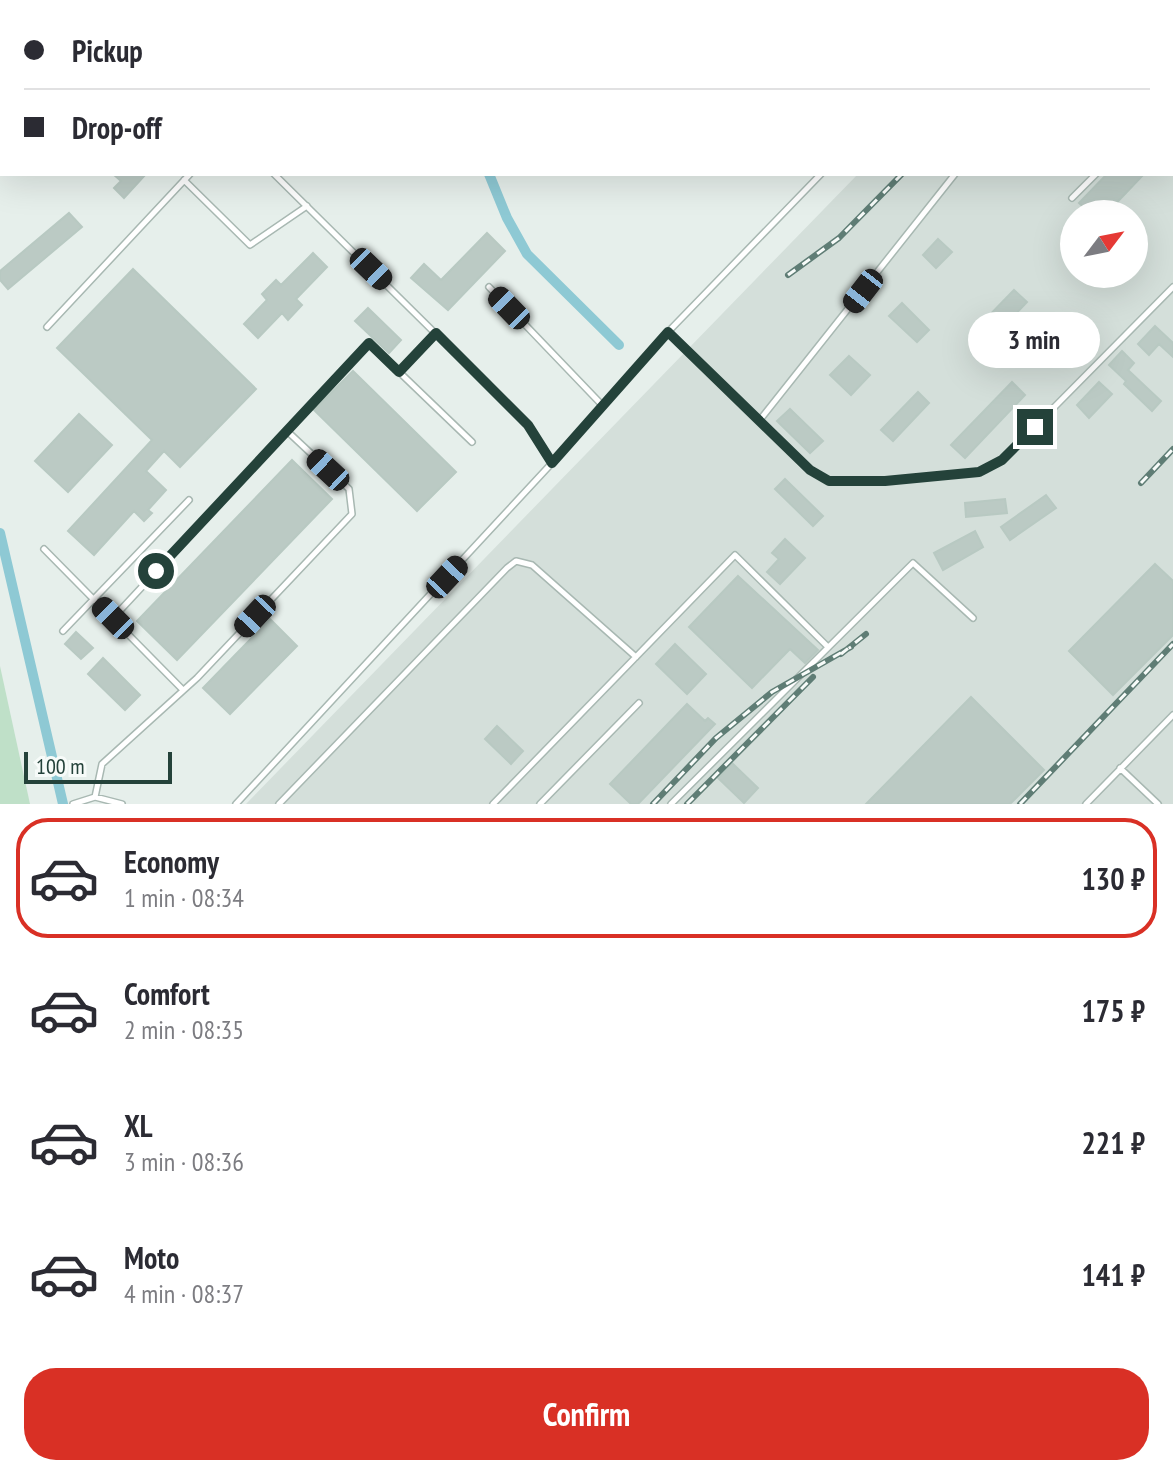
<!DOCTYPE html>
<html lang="en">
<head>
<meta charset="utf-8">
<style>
	:root { --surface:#fff; --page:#f2f2f3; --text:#2b2b33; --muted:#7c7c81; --line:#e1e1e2; --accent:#d93025 }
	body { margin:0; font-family:"PT Sans Narrow",sans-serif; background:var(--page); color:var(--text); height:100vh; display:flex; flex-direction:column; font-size:30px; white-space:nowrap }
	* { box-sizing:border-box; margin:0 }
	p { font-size:26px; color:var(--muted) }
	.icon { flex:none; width:44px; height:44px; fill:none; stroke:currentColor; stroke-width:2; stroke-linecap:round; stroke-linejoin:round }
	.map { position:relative; height:804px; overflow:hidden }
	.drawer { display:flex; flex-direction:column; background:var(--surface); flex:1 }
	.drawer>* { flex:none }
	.top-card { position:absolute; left:0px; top:0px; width:1174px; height:176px; box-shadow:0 8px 32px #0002; display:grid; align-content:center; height:176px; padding:0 24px; background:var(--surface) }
	.needle { width:52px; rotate:58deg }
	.controls { position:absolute; left:1060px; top:200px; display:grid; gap:16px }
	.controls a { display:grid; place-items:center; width:88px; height:88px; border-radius:50%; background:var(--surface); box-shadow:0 8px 32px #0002; font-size:40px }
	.scale { position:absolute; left:24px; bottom:20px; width:148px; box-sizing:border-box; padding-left:8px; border:4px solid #24423a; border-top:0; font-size:22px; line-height:28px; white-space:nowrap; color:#24423a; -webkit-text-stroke:6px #f7fbf9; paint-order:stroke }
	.end { position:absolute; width:36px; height:36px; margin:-18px; border:10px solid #24423a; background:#fff; box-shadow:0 0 0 4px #fff }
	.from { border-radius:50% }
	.bubble { position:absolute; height:56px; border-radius:28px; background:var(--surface); box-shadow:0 8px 32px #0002; font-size:26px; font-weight:600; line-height:56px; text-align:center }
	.car { position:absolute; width:24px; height:48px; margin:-24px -12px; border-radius:10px; box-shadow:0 0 6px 2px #0007; background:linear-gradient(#222 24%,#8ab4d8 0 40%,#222 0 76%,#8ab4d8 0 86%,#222 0) }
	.top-card b { display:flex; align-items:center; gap:28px; height:76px; font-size:30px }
	.top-card b+b { border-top:2px solid var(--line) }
	.top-card i { width:20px; height:20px; background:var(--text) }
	ul { padding:14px 0 0; list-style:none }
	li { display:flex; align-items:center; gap:24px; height:120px; margin:0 16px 12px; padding:0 8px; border:4px solid transparent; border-radius:32px }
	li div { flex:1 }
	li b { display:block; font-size:30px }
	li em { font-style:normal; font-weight:600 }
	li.current { border-color:var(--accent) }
	li>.icon { width:72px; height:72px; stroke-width:1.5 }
	.button { display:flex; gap:16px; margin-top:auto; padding:16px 24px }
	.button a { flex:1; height:92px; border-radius:32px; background:var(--accent); color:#fff; font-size:32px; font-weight:600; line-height:92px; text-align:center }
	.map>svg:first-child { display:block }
	.built { fill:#d4dfda; fill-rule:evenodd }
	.green { fill:#bfe0c8 }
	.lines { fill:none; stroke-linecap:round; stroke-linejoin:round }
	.canal { stroke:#8ec9d4; stroke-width:10 }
	.building { fill:#bbcac4; stroke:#b8c9c2; stroke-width:2 }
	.lane-casing { stroke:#a8b8b2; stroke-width:8 }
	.lane { stroke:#fff; stroke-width:5 }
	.rail-casing { stroke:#5f7d75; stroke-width:6 }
	.rail { stroke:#f7fbf9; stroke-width:3; stroke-dasharray:9; stroke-linecap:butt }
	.route { stroke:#24423a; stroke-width:10 }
</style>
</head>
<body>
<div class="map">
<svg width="1173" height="804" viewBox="0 0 1173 804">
	<rect width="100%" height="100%" fill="#e6efeb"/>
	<path class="built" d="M1098,0H1173V804H246L858,174H1172V2H1096ZM1074,214H1134V274H1074Z"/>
	<path class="green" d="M0,666L30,804H0Z"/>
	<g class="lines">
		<path class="canal" d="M416,0L417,2
			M489,174L507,218L527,254L619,345
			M0,533L63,804"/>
	</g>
	<path class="building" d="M113,174H146L124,198L114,188L121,181Z
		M1107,174H1144L1106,214H1091L1079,203Z
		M69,213L82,227L8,289L0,280V271Z
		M487,233L505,251L448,310L411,278L424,264L441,280Z
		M938,239L952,252L936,268L923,255Z
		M313,253L327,267L296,299L302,305L288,320L282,313L258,338L244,324L267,300L262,294L276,280L281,285Z
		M133,269L256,389L180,467L164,451L146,471L166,490L148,510L152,513L144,521L134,511L94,555L68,531L152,440L57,348Z
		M1014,290L1027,302L991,340L978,327Z
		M902,303L929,330L917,342L889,316Z
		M368,308L401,340L389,353L355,321Z
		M1155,326L1173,343V357L1159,344L1149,355L1138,344Z
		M1122,351L1134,363L1128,370L1161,401L1152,411L1124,384L1126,381L1109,365Z
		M849,356L870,375L851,395L830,375Z
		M353,371L456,472L417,511L314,410Z
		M1012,382L1025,395L965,458L951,445Z
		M1099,382L1112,394L1089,418L1077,405Z
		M918,392L929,403L893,441L881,430Z
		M790,409L823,441L810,453L777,421Z
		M79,414L112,445L68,492L35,461Z
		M292,460L332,499L177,660L137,621Z
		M785,479L823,516L813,526L775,489Z
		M1046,495L1056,508L1010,540L1001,527Z
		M1005,499L1007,513L966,517L965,503Z
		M975,531L983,547L943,570L934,553Z
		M785,539L805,558L780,584L767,572L779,559L772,553Z
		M1155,564L1173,581V635L1113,695L1069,651Z
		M738,576L818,650L805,663L790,649L752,688L689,627Z
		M270,619L297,646L230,714L203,688Z
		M76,632L93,648L81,659L65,644Z
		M675,644L706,674L687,694L656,664Z
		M103,658L140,695L125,710L88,674Z
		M971,697L1044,770L1010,804H866Z
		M687,704L705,721L708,718L715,724L638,804H631L610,784Z
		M497,726L523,751L511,764L485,739Z
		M732,763L758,788L744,803L718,778Z"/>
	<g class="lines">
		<defs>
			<path id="lane" d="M113,0L115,2
				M1070,2L1072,0
				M1172,35H1173
				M1172,99L1173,98
				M274,174L528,425L552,463
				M184,180L250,245L307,206
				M1072,198L1096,174
				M489,287L603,406
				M47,327L190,174
				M668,332L810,470L829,481H885L979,472L1002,460L1173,287
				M399,372L436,333
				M759,421L955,174
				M44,549L183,690
				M113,618L369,343L472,442
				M63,631L189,500
				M1120,768L1158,804
				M95,797L102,764L197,678L352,514L349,489L287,431
				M73,804L95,797L122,804
				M236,804L552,463L668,332L821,174
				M279,804L507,568L516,561L532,565L636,657
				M493,804L735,555L828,647
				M540,804L639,703
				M671,804L913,563L973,618
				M1086,804L1173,715"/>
		</defs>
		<use href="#lane" class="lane-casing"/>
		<use href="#lane" class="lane"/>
		<defs>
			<path id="rail" d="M1172,10H1173
				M788,275L839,238L902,174
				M1141,483L1173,449
				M841,654L866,634
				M653,804L716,738L772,692L851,647
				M687,804L813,677
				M1020,804L1173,644"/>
		</defs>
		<use href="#rail" class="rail-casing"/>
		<use href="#rail" class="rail"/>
	</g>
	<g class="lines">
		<path class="route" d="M156,571L369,343L399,372L436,333L528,425L552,463L668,332L810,470L829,481H885L979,472L1002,460L1035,427"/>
	</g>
</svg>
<div class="controls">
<a><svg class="needle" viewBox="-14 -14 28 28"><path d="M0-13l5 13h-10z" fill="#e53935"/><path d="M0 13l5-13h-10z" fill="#7c7c81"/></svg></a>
</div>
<div class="scale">100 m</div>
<i class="end from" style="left:156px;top:571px"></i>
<i class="end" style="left:1035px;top:427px"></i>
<div class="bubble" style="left:968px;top:312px;width:132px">3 min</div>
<i class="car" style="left:371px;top:269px;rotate:134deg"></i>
<i class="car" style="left:863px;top:291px;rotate:218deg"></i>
<i class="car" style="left:509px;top:308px;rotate:316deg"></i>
<i class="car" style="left:328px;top:470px;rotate:313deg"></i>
<i class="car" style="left:447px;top:577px;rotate:43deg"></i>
<i class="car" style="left:255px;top:616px;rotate:223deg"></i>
<i class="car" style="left:113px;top:618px;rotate:315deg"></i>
<div class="top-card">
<b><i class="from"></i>Pickup</b>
<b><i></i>Drop-off</b>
</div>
</div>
<section class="drawer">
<ul>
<li class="current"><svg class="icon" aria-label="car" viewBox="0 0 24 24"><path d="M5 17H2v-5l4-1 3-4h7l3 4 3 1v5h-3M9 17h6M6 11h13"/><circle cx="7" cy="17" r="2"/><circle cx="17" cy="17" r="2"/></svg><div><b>Economy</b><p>1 min · 08:34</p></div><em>130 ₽</em></li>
<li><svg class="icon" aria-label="car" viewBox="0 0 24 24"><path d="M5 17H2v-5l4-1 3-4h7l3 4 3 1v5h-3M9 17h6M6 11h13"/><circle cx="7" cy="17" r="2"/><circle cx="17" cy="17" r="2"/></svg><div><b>Comfort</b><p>2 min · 08:35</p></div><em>175 ₽</em></li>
<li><svg class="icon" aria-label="car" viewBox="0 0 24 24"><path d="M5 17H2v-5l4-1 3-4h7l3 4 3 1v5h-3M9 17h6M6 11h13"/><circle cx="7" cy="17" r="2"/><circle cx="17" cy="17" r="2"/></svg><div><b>XL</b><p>3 min · 08:36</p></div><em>221 ₽</em></li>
<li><svg class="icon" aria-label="car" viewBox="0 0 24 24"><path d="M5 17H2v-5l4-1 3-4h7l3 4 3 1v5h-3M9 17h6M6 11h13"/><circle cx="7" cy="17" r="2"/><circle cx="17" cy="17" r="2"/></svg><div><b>Moto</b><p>4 min · 08:37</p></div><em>141 ₽</em></li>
</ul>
<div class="button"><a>Confirm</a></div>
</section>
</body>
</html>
